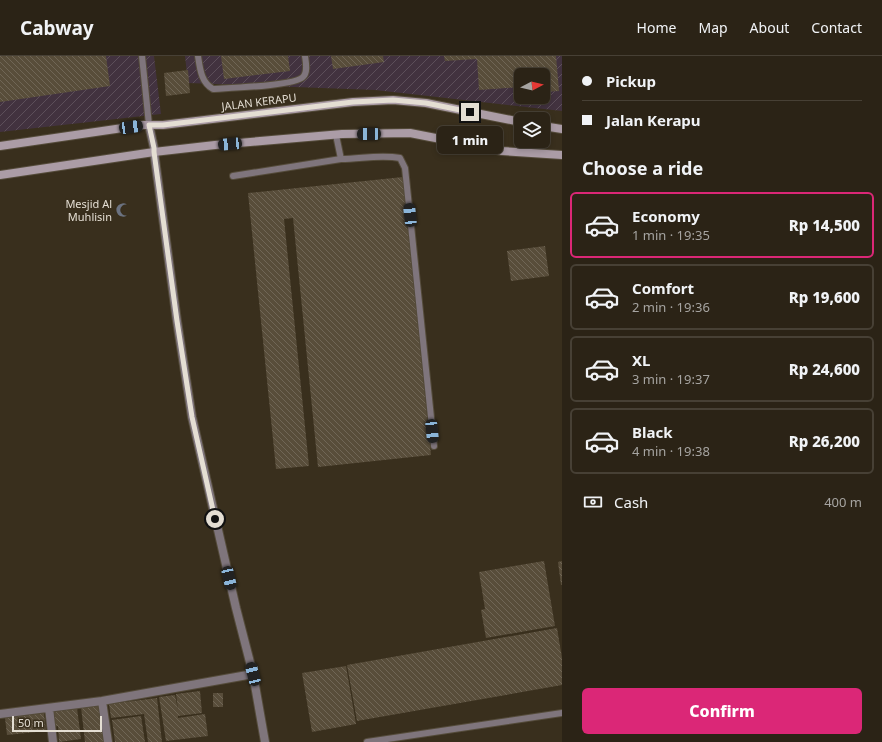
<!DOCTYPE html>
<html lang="en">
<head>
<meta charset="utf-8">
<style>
	:root { --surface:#2b2316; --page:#332b1f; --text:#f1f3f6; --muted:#a6a4a1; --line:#474035; --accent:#db2777 }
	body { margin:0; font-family:"Noto Sans",sans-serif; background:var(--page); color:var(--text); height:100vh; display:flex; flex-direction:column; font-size:15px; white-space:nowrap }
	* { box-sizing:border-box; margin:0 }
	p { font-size:13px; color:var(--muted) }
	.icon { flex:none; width:22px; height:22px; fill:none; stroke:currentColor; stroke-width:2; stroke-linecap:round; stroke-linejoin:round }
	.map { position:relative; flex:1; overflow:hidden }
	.side { display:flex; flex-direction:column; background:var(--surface); width:320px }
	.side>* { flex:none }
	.top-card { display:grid; align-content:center; height:88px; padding:0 20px; background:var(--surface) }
	.needle { width:26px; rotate:83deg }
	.tools { position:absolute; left:514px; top:12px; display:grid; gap:8px }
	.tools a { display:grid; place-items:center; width:36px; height:36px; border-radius:6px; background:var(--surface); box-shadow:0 2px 6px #0003,0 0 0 1px var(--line); font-size:20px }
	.scale { position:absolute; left:12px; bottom:10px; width:90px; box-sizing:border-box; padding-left:4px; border:2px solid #e4ded3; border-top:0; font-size:11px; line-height:14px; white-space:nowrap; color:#e4ded3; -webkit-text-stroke:3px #392f1d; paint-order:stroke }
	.end { position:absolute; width:18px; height:18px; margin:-9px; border:5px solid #e4ded3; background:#111; box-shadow:0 0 0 2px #111 }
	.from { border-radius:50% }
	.bubble { position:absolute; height:28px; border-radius:6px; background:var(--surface); box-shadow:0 2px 6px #0003,0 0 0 1px var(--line); font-size:13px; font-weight:800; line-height:28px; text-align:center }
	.car { position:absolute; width:12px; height:24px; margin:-12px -6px; border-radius:5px; box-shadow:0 0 3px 1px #0007; background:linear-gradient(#222 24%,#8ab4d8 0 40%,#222 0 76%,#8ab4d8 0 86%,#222 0) }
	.top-card b { display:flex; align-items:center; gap:14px; height:38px; font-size:15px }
	.top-card b+b { border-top:1px solid var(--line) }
	.top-card i { width:10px; height:10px; background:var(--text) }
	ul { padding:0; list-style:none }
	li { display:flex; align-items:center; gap:12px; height:66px; margin:0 8px 6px; padding:0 12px; border:2px solid var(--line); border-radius:6px }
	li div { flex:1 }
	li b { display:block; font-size:15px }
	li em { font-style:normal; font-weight:800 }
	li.current { border-color:var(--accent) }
	li>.icon { width:36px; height:36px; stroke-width:1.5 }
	h2 { padding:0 20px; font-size:18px; line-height:48px }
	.pay { display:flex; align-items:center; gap:10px; height:44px; padding:0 20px; font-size:15px }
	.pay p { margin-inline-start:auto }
	.cta { display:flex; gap:8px; margin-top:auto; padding:8px 20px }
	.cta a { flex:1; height:46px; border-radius:6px; background:var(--accent); color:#fff; font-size:16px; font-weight:800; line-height:46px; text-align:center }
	header { display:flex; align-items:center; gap:24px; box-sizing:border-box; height:56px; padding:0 20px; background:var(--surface); border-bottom:1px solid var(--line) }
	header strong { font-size:19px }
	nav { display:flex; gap:22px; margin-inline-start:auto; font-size:14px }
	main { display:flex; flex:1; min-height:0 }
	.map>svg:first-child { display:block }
	.industrial { fill:url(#industrial-furrows); fill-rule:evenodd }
	.building { fill:url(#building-back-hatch) }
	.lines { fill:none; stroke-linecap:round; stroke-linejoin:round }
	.lane-casing { stroke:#544b3a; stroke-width:8 }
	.street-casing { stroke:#544b3a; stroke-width:10 }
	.secondary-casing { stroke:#544b3a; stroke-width:10 }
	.lane { stroke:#7f757c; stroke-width:6 }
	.street { stroke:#7f757c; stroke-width:8 }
	.secondary { stroke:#ab9ca6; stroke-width:8 }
	.route { stroke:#e4ded3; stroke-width:5 }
	.labels { text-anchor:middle; stroke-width:3; stroke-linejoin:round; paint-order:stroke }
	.street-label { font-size:11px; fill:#e4ded3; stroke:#392f1d }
	.poi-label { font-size:11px; fill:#e4ded3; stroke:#392f1d; text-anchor:end }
</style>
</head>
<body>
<header>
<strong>Cabway</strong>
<nav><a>Home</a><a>Map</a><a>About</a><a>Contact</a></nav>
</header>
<main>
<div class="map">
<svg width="562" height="686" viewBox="0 0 562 686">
	<defs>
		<pattern id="industrial-furrows" width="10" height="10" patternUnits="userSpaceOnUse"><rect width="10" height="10" fill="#42323f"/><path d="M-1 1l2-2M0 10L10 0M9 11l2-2" fill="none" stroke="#5d4f5a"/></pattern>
		<pattern id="building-back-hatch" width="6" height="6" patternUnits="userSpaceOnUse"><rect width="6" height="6" fill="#584d3a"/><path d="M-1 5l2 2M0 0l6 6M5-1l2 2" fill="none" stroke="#706656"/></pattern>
	</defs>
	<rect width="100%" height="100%" fill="#392f1d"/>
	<path class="industrial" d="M0,0H154L161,58L0,76Z
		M185,0H562V55L375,34L188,27ZM521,19H543V41H521Z"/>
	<path class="building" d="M0,0H106L110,30L0,46Z
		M221,0H288L290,15L224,23Z
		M331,0H383L384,6L333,13Z
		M444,0H556L559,35L543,36V19H521V31L479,34L477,3L445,5Z
		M188,14L190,37L166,40L164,17Z
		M403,121L431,399L318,411L293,162L284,163L309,410L276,413L248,137Z
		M545,190L549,220L511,225L507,195Z
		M544,505L555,570L486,582L481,554L485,553L479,516Z
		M562,505V529H561L558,506Z
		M557,572L562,602V629L357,665L347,609Z
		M346,610L356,668L312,676L302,617Z
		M200,635L202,657L178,660V662L205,658L208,680L166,685L159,641L175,639L178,654L176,638Z
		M213,637H223V651H213Z
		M157,642L162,686H148L144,658L111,662L109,648Z
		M101,649L106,686H85L81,651Z
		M77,652L81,683L59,686L58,670L54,671L52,655Z
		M44,657L46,675L7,679L5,662Z
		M141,660L145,686H115L112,664Z"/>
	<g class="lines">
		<defs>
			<path id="lane" d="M142,0L149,69
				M198,0C200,13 201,26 213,33C228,32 294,30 303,21C308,16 306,7 305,0
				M336,79L341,103C361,103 380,98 400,102L405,112L434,390
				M233,120L341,103
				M367,686L562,657"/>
			<path id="street" d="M149,69L154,92V96L177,265L192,361L236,552L253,618L265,686
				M102,645L108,686
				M49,652L53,686
				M0,658L102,645L253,618"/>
			<path id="secondary" d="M543,70L562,73
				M0,90L143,69H163L353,46L393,44L426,47L521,66
				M0,119L154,96L215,89L342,78L410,77L502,95L562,99"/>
		</defs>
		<use href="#lane" class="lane-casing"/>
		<use href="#street" class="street-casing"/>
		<use href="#secondary" class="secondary-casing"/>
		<use href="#lane" class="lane"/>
		<use href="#street" class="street"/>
		<use href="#secondary" class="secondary"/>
	</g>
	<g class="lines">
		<path class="route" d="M215,463L192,361L177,265L154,96V92L149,69H163L353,46L393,44L426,47L470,56"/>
	</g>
	<defs>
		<symbol id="mosque-bare" viewBox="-9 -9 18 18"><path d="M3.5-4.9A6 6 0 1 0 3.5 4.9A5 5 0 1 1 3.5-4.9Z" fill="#6b7280" stroke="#392f1d" stroke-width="2.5" paint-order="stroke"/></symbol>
	</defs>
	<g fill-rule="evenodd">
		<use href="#mosque-bare" x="113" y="144" width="20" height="20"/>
	</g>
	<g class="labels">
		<g class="street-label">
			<text transform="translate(259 46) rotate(-7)" y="4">JALAN KERAPU</text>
		</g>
		<g class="poi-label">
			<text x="112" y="152">Mesjid Al<tspan x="112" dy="13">Muhlisin</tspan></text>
		</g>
	</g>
</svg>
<div class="tools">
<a><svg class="needle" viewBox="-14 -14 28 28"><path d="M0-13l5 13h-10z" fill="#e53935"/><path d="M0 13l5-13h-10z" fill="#a6a4a1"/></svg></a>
<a><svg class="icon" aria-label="layers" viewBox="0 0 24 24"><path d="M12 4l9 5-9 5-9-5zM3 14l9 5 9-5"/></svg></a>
</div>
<div class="scale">50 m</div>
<i class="end from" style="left:215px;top:463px"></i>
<i class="end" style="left:470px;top:56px"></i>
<div class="bubble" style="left:437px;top:70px;width:66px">1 min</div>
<i class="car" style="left:131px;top:71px;rotate:82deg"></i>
<i class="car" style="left:369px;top:78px;rotate:269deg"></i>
<i class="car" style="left:230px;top:88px;rotate:265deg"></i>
<i class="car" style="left:410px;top:159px;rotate:354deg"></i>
<i class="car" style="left:432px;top:375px;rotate:174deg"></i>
<i class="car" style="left:229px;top:522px;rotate:167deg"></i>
<i class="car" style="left:253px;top:618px;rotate:346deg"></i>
</div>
<section class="side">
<div class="top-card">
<b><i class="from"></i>Pickup</b>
<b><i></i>Jalan Kerapu</b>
</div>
<h2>Choose a ride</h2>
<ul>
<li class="current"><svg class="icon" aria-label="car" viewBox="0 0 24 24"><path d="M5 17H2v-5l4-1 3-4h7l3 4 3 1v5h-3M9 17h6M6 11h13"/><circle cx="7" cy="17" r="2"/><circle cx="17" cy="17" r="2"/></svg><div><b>Economy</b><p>1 min · 19:35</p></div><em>Rp 14,500</em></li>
<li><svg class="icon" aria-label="car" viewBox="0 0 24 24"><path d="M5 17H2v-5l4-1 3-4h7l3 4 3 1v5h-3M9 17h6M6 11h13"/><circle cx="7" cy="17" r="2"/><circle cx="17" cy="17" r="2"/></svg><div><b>Comfort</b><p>2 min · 19:36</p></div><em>Rp 19,600</em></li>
<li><svg class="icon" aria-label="car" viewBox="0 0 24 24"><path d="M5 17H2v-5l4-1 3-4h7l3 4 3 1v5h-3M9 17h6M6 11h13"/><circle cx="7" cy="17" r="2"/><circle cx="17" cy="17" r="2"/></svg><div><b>XL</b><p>3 min · 19:37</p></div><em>Rp 24,600</em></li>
<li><svg class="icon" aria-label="car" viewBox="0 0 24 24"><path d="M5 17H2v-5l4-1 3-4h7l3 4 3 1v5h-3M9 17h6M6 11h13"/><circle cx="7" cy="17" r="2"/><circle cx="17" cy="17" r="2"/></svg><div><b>Black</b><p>4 min · 19:38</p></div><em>Rp 26,200</em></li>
</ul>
<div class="pay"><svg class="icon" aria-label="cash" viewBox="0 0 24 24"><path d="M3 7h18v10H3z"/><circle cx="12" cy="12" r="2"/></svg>Cash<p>400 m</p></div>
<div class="cta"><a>Confirm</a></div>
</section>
</main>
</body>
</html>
